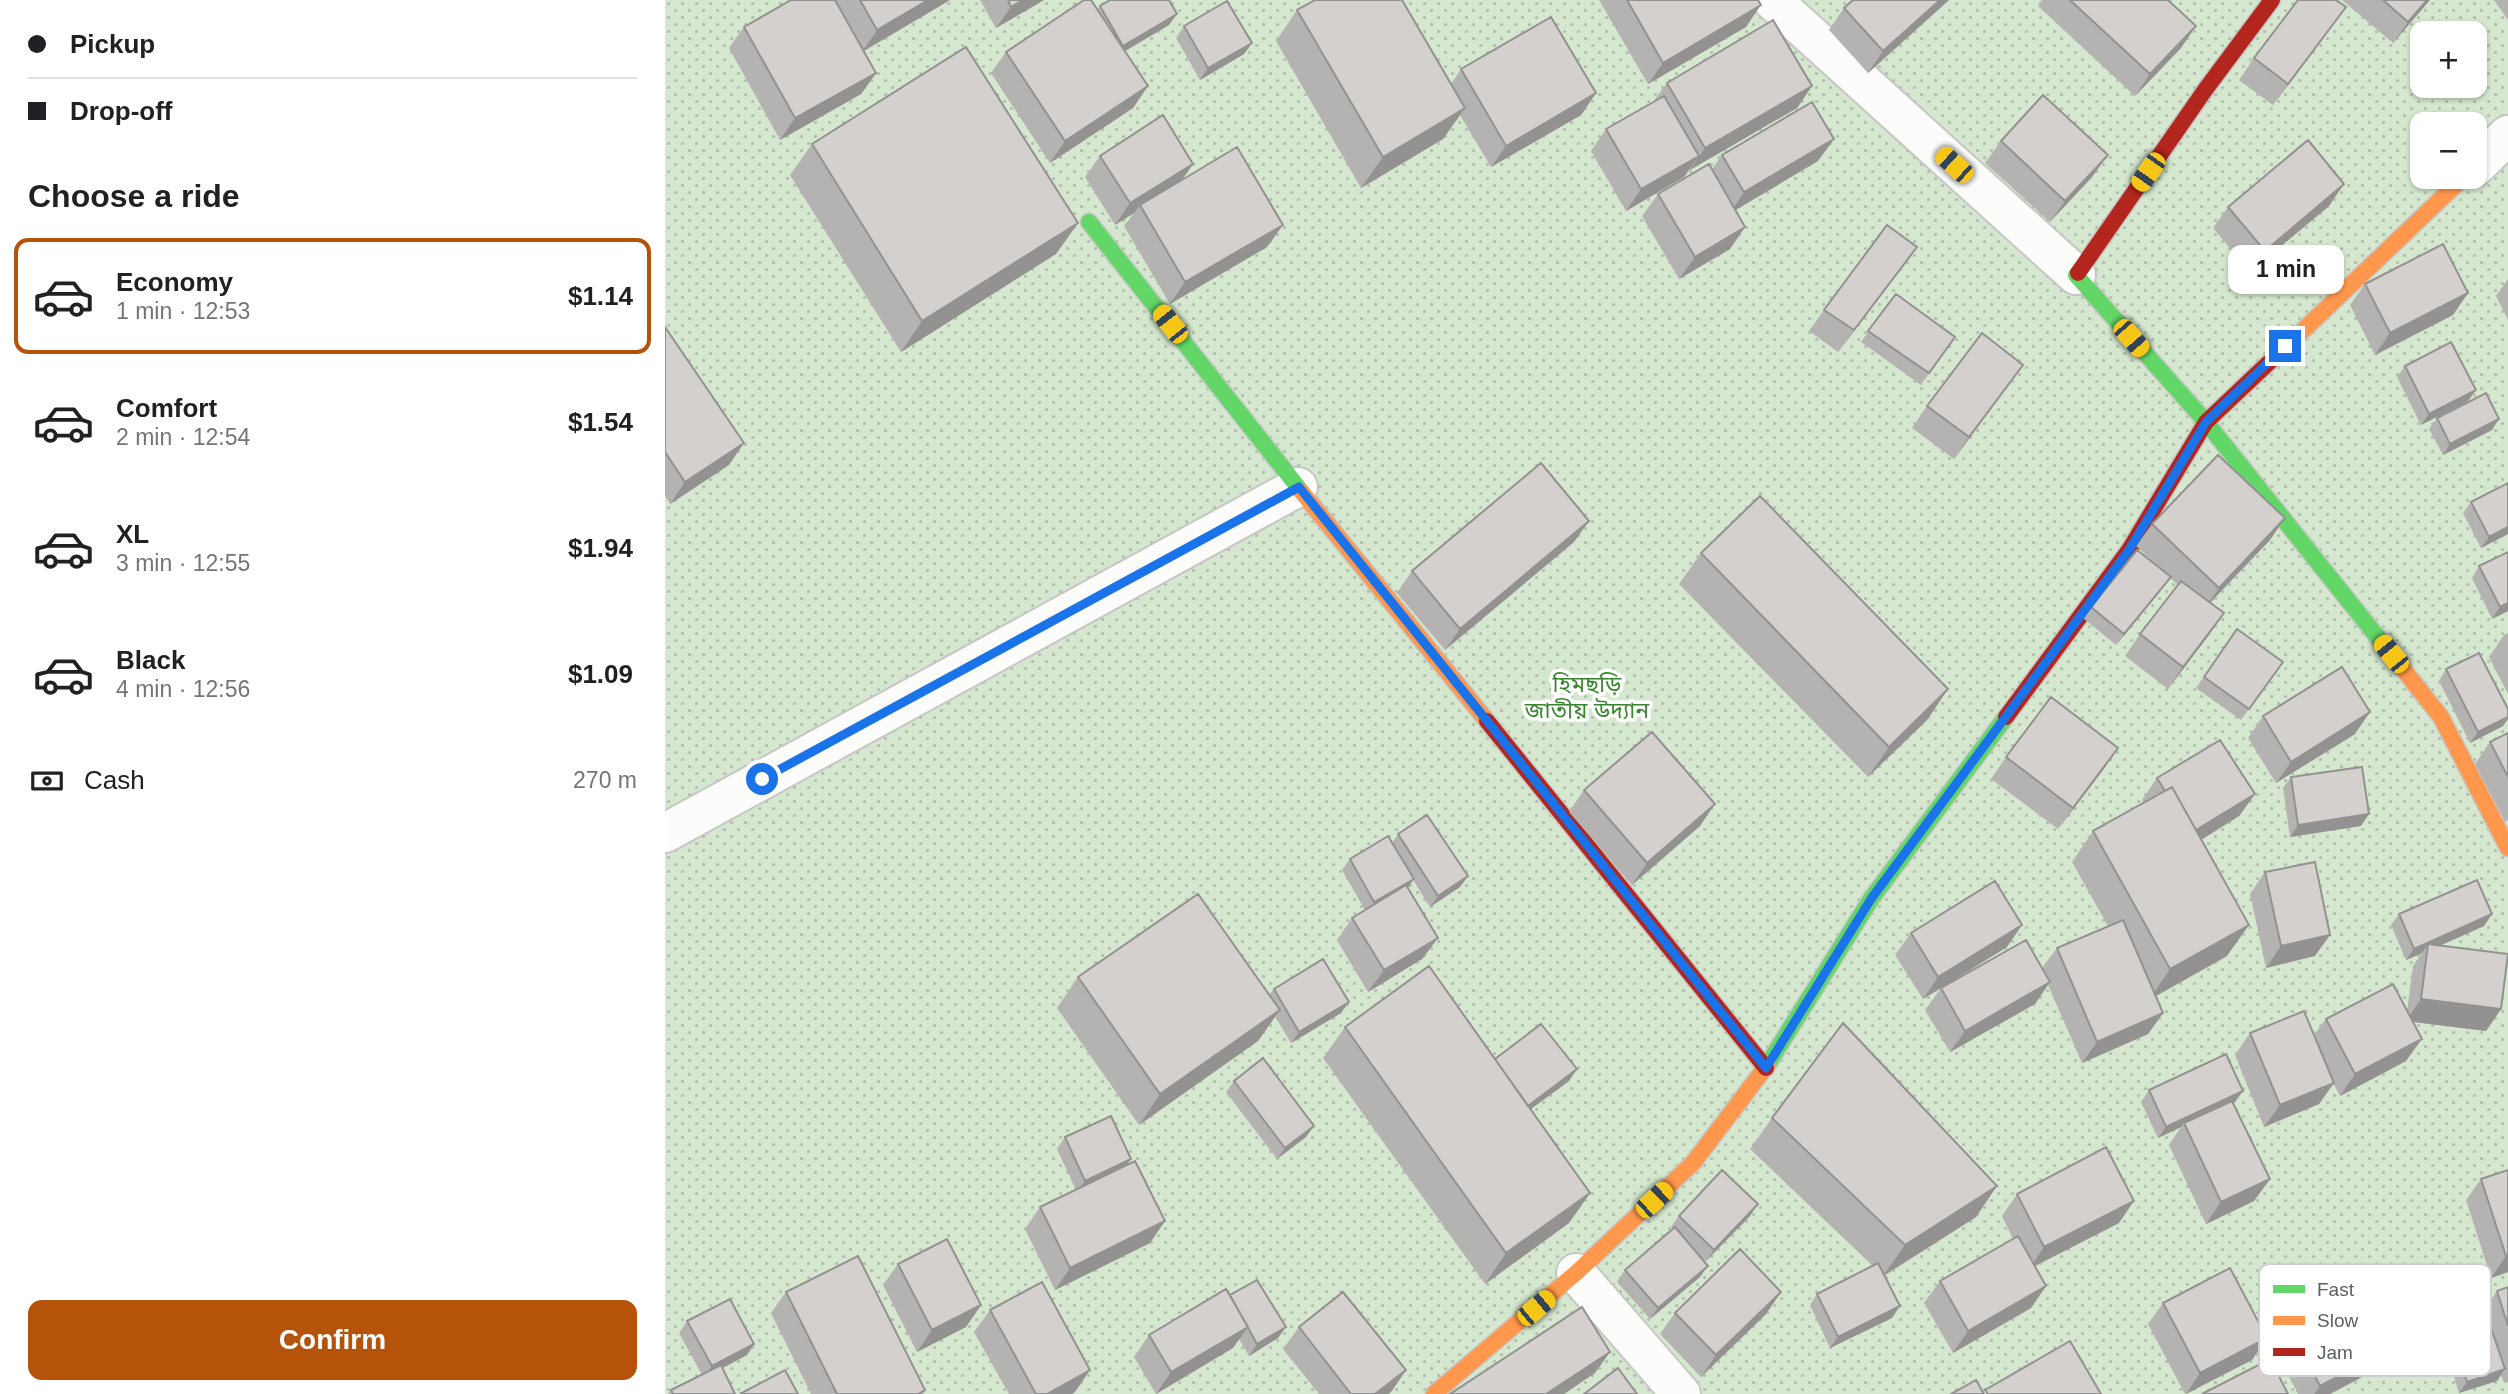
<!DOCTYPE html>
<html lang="en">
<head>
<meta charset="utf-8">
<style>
	:root { --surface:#fff; --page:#f6f6f6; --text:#202124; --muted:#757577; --line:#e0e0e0; --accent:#b45309 }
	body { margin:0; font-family:Arial,"Noto Sans Bengali",sans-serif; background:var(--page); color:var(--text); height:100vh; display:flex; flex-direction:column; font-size:26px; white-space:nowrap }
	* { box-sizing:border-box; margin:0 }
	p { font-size:23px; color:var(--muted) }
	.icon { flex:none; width:38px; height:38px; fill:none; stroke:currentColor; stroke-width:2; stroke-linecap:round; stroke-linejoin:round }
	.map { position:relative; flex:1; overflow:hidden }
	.panel { display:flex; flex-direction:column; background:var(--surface); width:665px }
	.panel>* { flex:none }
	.guide { display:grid; align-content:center; height:154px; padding:0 28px; background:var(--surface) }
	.fabs { position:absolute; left:1745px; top:21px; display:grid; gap:14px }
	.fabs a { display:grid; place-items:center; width:77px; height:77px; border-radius:14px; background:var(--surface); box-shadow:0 2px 5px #0004; font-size:35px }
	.end { position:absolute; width:32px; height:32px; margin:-16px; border:9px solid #1a73e8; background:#fff; box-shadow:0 0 0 4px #fff }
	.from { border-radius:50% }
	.bubble { position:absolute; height:49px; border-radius:14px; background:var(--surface); box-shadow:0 2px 5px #0004; font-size:23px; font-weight:600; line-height:49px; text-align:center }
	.car { position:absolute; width:21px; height:42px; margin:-21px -10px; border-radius:9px; box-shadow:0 0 5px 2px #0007; background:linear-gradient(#f5c518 24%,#345 0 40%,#f5c518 0 76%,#345 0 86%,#f5c518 0) }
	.guide b { display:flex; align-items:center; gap:24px; height:66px; font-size:26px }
	.guide b+b { border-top:2px solid var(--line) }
	.guide i { width:18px; height:18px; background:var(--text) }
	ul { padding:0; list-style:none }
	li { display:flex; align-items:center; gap:21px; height:116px; margin:0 14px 10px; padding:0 14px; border:4px solid transparent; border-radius:14px }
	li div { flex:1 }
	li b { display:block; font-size:26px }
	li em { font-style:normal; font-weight:600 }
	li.active { border-color:var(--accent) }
	li>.icon { width:63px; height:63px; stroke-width:1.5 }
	h2 { padding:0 28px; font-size:32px; line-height:84px }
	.pay { display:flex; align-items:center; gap:18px; height:77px; padding:0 28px; font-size:26px }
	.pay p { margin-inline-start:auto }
	.action { display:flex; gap:14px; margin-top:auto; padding:14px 28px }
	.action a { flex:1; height:80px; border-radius:14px; background:var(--accent); color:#fff; font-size:28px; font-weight:600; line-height:80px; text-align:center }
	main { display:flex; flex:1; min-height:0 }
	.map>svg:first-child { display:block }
	.park { fill:url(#park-dots); fill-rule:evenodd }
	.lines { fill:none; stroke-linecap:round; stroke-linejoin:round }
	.street-casing { stroke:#c6c6c5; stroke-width:42 }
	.fast-casing { stroke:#c6c6c5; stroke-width:19 }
	.slow-casing { stroke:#c6c6c5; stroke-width:19 }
	.jam-casing { stroke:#c6c6c5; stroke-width:19 }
	.street { stroke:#fcfcfb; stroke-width:38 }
	.fast { stroke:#63d668; stroke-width:16 }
	.slow { stroke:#ff974d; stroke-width:16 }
	.jam { stroke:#b3261e; stroke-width:16 }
	.wall { fill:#b5b3b1 }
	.shaded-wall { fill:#949290 }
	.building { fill:#d3d0ce; stroke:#949290; stroke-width:2 }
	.route { stroke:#1a73e8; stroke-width:9 }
	.labels { text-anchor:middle; stroke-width:7; stroke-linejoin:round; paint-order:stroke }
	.park-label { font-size:23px; fill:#39862f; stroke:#fff }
	.key { fill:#fff; stroke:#cecfd0; stroke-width:2 }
	.key-label { font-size:19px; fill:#5a6063 }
</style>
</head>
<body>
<main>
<section class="panel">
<div class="guide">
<b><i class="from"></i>Pickup</b>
<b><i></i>Drop-off</b>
</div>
<h2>Choose a ride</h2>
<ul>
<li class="active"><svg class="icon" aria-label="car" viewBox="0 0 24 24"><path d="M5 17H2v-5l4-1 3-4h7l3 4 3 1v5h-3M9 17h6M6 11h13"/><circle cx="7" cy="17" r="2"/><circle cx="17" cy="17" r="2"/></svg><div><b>Economy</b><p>1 min · 12:53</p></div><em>$1.14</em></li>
<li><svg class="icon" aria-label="car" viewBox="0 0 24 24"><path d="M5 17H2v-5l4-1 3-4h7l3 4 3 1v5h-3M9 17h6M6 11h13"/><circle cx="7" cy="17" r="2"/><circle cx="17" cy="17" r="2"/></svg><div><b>Comfort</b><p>2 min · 12:54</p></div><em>$1.54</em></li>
<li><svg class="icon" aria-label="car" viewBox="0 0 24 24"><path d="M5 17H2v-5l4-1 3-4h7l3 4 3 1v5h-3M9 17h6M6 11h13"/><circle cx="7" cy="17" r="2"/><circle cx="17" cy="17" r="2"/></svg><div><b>XL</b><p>3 min · 12:55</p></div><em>$1.94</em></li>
<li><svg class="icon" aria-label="car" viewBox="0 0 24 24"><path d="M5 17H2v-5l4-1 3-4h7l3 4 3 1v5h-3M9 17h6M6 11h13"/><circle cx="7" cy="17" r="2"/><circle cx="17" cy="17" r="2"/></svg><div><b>Black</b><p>4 min · 12:56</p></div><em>$1.09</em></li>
</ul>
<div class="pay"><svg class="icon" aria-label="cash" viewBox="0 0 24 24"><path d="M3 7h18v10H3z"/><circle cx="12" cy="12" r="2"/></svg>Cash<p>270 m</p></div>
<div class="action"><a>Confirm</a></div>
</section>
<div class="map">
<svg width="1843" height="1394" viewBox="0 0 1843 1394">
	<defs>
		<pattern id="park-dots" width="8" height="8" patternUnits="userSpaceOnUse" patternTransform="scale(1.75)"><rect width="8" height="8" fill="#d5e7ce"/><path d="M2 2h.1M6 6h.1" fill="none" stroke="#b0bfab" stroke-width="1.8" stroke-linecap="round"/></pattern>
	</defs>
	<rect width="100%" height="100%" fill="#ebe8e4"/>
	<path class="park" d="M0,0H1843V1394H0ZM1757,33H1810V86H1757ZM1757,124H1810V177H1757Z"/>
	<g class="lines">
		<defs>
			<path id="street" d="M1107,0L1411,275
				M1810,167L1843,135
				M0,833L633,487
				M911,1273L1016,1394"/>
			<path id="fast" d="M424,222L636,491
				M1413,273L1411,275L1541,422L1738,669
				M1103,1064L1206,899L1341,717"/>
			<path id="slow" d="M1630,338L1799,177
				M636,491L822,721
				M1738,669L1776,717L1843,848
				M769,1394L911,1273L1028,1163L1103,1064"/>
			<path id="jam" d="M1413,273L1540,90L1607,0
				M1341,717L1464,550L1541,422L1630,338
				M822,721L1101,1068"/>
		</defs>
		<use href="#street" class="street-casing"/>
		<use href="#fast" class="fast-casing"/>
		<use href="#slow" class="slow-casing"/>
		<use href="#jam" class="jam-casing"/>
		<use href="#street" class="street"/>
		<use href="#fast" class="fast"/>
		<use href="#slow" class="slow"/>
		<use href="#jam" class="jam"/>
	</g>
	<path class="wall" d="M126,0H285L199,51L211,73L196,94L115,140L64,48L79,27Z
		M315,0H379L331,28Z
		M934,0H1093L1081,27L983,84Z
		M1188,0H1284L1203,73L1164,30L1179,8Z
		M1377,0H1507L1505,2L1516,48L1470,96L1373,6Z
		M1677,0H1765L1728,43Z
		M1829,0H1843V20Z
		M435,6L512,14L504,25L460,51L483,86L468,108L385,163L326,73L341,52L432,10Z
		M632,10L786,84L796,69L931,93L916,115L826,167L795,115L778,139L696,188L611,41Z
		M519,26L587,43L579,54L535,80L511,38Z
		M1665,29L1608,105L1574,80L1589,58Z
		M1002,83L1147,86L1132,108L1025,170L1024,169L1019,177L961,211L926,151L941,129L988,102Z
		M1336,141L1427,177L1385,222L1320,163Z
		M147,144L413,223L391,254L236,352L125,175Z
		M1057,155L1153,161L1070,210L1080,227L1065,249L1014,279L977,216L993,194L1047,169Z
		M435,156L528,164L517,180L602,247L505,304L459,226L469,213L450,225L420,177Z
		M1664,206L1585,272L1548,228L1563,207Z
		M1237,268L1173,352L1144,331L1159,310Z
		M1843,279V320L1831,296Z
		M1700,284L1788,315L1710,355L1685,305Z
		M1231,294L1290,337L1256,385L1196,342Z
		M0,327L64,465L5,504L0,496Z
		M1740,366L1803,401L1756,425L1732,377Z
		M1343,386L1289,459L1247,428L1262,406Z
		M1772,418L1827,430L1778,455L1764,429Z
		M1806,502L1843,534L1816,548L1798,513Z
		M1620,518L1605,540L1545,603L1544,635L1503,689L1460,656L1475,634L1513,585L1505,578L1451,645L1418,618L1426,607L1496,569L1471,546L1487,524Z
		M909,542L780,650L732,593L747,571Z
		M1036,553L1283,689L1262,720L1203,777L1014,584Z
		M1814,566L1843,611L1827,619L1807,578Z
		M1572,629L1618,662L1576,720L1531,688Z
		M1843,633V694L1824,657L1839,635Z
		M1781,669L1838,726L1805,743L1774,681Z
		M1598,716L1690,734L1611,783L1583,738Z
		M1843,733V820L1840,822L1810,764L1825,742Z
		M1341,757L1438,770L1393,829L1326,779Z
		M1626,777L1696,826L1625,837L1618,788Z
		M1492,778L1590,794L1574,816L1536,840L1562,956L1491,996L1498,1013L1483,1034L1417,1063L1383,985L1370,1004L1285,1052L1260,1010L1276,988L1377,968L1392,948L1443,926L1407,862L1428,831L1479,803L1477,800Z
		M919,790L1035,826L967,885L904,812Z
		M733,834L803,876L795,887L765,907L748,880L743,888L773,938L757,959L703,992L672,940L687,918L700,910L677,870L685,859L727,843Z
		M1600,872L1650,956L1601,968L1585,894Z
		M1734,914L1819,926L1774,946L1836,1009L1821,1031L1748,1022L1741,1061L1675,1096L1668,1083L1654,1104L1599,1127L1570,1055L1585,1033L1649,1035L1661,1019L1742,1012L1748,966L1757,953L1741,960L1726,925Z
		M1246,933L1342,947L1258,999L1230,955Z
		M413,977L604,995L609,989L676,1013L626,1043L610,1016L593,1041L474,1125L392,1008Z
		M680,1027L830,1059L904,1081L866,1109L925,1193L904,1223L820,1284L658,1058Z
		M569,1081L641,1137L612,1159L561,1092Z
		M1484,1090L1570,1102L1568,1103L1605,1179L1589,1201L1541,1224L1504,1145L1516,1127L1493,1138L1476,1102Z
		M1107,1118L1311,1217L1219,1276L1227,1318L1165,1348L1145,1305L1152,1294L1208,1266L1085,1149Z
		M400,1137L462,1165L485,1243L390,1290L360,1229L375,1207L411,1190L392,1149Z
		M1843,1170V1272L1826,1278L1801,1200L1816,1179Z
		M1352,1194L1454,1223L1370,1266L1381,1286L1366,1308L1288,1353L1259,1303L1275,1281L1348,1239L1337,1216Z
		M1014,1216H1085L1041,1261L1030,1251L1035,1277L985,1319L952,1282L960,1270L1008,1229L1006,1227Z
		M233,1264L316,1305L301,1327L252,1352L218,1285Z
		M1843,1287V1382L1839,1383L1836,1374L1832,1381L1794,1393L1778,1342L1786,1331L1819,1320L1817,1313L1832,1291Z
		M121,1292L260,1390L258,1394H146L106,1313Z
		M1116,1292L1101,1314L1036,1377L995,1334L1010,1313Z
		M565,1295L621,1327L613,1338L584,1356L574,1339L568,1348L491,1394L469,1357L484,1335Z
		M1498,1303L1602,1338L1587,1360L1520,1394L1483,1324Z
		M325,1310L410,1392L407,1394H344L309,1332Z
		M22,1321L89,1344L82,1355L57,1368L70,1394H3L6,1390L37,1375L14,1333Z
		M634,1327L741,1370L726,1392L723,1394H654L618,1349Z
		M1634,1345L1714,1368L1665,1394H1633L1619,1367Z"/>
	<path class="shaded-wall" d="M263,0H285L197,52L212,30Z
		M358,0H379L331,28L346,7Z
		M1275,0H1284L1203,73L1218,51Z
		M1762,0H1765L1728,43L1743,22Z
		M1096,5L1081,27L983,84L998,63Z
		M1681,7L1665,29L1608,105L1623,84Z
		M512,14L504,25L450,57L458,46Z
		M1531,26L1516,48L1470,96L1485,74Z
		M587,43L579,54L535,80L543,68Z
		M211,73L196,94L115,140L130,118Z
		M483,86L468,108L385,163L400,141Z
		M1147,86L1132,108L1025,170L1040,148Z
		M931,93L916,115L826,167L841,146Z
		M800,108L778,139L696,188L718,157Z
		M1169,139L1153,161L1064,214L1079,192Z
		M1443,155L1427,177L1385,222L1400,201Z
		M1034,156L1019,177L961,211L976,189Z
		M528,164L513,185L475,205L469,213L450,225L465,203Z
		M1679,184L1664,206L1585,272L1600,251Z
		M413,223L391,254L236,352L257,321Z
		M618,225L602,247L505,304L520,282Z
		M1080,227L1065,249L1014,279L1030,257Z
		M1252,247L1237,268L1173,352L1189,330Z
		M1803,293L1788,315L1710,355L1725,333Z
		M1358,365L1343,386L1289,459L1304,437Z
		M1811,390L1803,401L1756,425L1764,414Z
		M1834,419L1827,430L1778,455L1785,444Z
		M79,443L64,465L5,504L20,482Z
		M1620,518L1605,540L1539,609L1554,588Z
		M924,521L909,542L780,650L795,629Z
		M1843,527V534L1816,548L1824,537Z
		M1506,577L1498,588L1451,645L1459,634Z
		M1843,603V611L1827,619L1835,607Z
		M1559,613L1544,635L1503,689L1518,667Z
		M1283,689L1262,720L1203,777L1224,747Z
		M1705,712L1690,734L1611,783L1626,762Z
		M1843,717V719L1838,726L1805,743L1813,732Z
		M1453,748L1438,770L1393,829L1408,808Z
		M1590,794L1574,816L1512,855L1527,833Z
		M1050,804L1035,826L967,885L982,863Z
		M1704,814L1696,826L1625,837L1633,825Z
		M803,876L795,887L765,907L773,896Z
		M749,879L741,890L702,913L709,902Z
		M1827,914L1819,926L1763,951V944L1757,953L1741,960L1749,949Z
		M1357,925L1342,947L1258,999L1273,977Z
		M1584,925L1562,956L1484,1000L1505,969Z
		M1665,935L1650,956L1601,968L1616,946Z
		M773,938L757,959L703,992L719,970Z
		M1385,982L1370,1004L1285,1052L1300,1031Z
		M1756,999L1836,1009L1821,1031L1741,1021Z
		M684,1002L676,1013L626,1043L634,1032Z
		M615,1010L593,1041L474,1125L495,1094Z
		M1498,1013L1483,1034L1417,1063L1432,1042Z
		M1757,1039L1741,1061L1675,1096L1690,1074Z
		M912,1069L904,1081L855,1117L863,1106Z
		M1669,1083L1654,1104L1599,1127L1615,1105Z
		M1578,1091L1570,1102L1520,1125L1519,1123L1516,1127L1493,1138L1501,1127Z
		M649,1126L641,1137L612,1159L620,1148Z
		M466,1159L458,1171L412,1192L420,1181Z
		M1605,1179L1589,1201L1541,1224L1556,1202Z
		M1332,1186L1311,1217L1218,1276L1240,1245Z
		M925,1193L904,1223L820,1284L841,1253Z
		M1469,1201L1454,1223L1364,1269L1379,1247Z
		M1093,1204L1085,1216L1041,1261L1049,1250Z
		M500,1221L485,1243L390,1290L405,1268Z
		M1843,1255V1272L1826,1278L1841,1256Z
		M1043,1266L1035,1277L985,1319L993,1308Z
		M1381,1286L1366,1308L1288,1353L1303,1331Z
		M1116,1292L1101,1314L1036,1377L1051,1355Z
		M316,1305L301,1327L252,1352L267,1330Z
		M1235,1306L1227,1318L1165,1348L1173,1337Z
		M583,1327L568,1348L491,1394L506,1372Z
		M621,1327L613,1338L584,1356L592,1344Z
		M1602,1338L1587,1360L1521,1394L1535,1373Z
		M89,1344L82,1355L39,1378L47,1366Z
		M1729,1347L1714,1368L1665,1394H1649L1655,1386Z
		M945,1352L930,1373L899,1394H881Z
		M1840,1369L1832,1381L1794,1393L1802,1382Z
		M425,1370L410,1392L407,1394H382Z
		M741,1370L726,1392L723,1394H710Z"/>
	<path class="building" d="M126,0H170L211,73L130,118L79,27Z
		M195,0H263L212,30Z
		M343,0H358L346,7Z
		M419,0H426L483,86L400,141L341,52Z
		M445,0H504L512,14L458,46L435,6Z
		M650,0H737L800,108L718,157L632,10Z
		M962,0H1093L1096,5L998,63Z
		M1188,0H1275L1218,51L1179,8Z
		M1405,0H1503L1531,26L1485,74Z
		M1633,0H1671L1681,7L1623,84L1589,58Z
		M1718,0H1762L1743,22Z
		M562,1L587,43L543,68L519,26Z
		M886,17L931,93L841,146L796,69Z
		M1108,20L1147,86L1040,148L1002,83Z
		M301,47L413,223L257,321L147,144Z
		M1378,95L1443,155L1400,201L1336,141Z
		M999,96L1034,156L976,189L941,129Z
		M1147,102L1169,139L1079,192L1057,155Z
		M498,115L528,164L465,203L435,156Z
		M1643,140L1679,184L1600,251L1563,207Z
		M572,147L618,225L520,282L475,205Z
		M1044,164L1080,227L1030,257L993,194Z
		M1222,225L1252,247L1189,330L1159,310Z
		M1778,244L1803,293L1725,333L1700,284Z
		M1231,294L1290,337L1264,373L1203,331Z
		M0,327L79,443L20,482L0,452Z
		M1317,333L1358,365L1304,437L1262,406Z
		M1786,342L1811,390L1764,414L1740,366Z
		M1821,393L1834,419L1785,444L1772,418Z
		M1553,455L1620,518L1554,588L1487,524Z
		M876,463L924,521L795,629L747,571Z
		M1843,483V527L1824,537L1806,502Z
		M1095,496L1283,689L1224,747L1036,553Z
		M1472,550L1506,577L1459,634L1426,607Z
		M1843,552V603L1835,607L1814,566Z
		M1516,581L1559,613L1518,667L1475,634Z
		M1572,629L1618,662L1584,709L1539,677Z
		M1814,653L1843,709V717L1813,732L1781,669Z
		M1677,667L1705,712L1626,762L1598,716Z
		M1386,697L1453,748L1408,808L1341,757Z
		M987,732L1050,804L982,863L919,790Z
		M1843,733V777L1825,742Z
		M1555,740L1590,794L1531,830L1507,787L1500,791L1492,778Z
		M1697,767L1704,814L1633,825L1626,777Z
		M1507,787L1584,925L1505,969L1428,831Z
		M762,815L803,876L773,896L733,834Z
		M723,836L749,879L709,902L685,859Z
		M1650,862L1665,935L1616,946L1600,872Z
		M1812,880L1827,914L1749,949L1734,914Z
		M1330,881L1357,925L1273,977L1246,933Z
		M741,885L773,938L719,970L687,918Z
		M533,894L615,1010L495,1094L413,977Z
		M1458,920L1498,1013L1432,1042L1392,948Z
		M1361,940L1385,982L1300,1031L1276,988Z
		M1763,944L1843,954L1836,1009L1756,999Z
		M658,959L684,1002L634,1032L609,989Z
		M764,966L925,1193L841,1253L680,1027Z
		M1728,984L1757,1039L1690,1074L1661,1019Z
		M1639,1011L1669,1083L1615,1105L1585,1033Z
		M1178,1023L1332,1186L1240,1245L1107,1118Z
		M876,1024L912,1069L863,1106L830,1059Z
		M1561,1054L1578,1091L1501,1127L1484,1090Z
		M598,1058L649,1126L620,1148L569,1081Z
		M1567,1101L1605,1179L1556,1202L1519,1123Z
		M446,1116L466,1159L420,1181L400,1137Z
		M1441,1147L1469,1201L1379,1247L1352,1194Z
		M470,1161L500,1221L405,1268L375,1207Z
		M1057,1170L1093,1204L1049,1250L1014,1216Z
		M1843,1170V1255L1841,1256L1816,1179Z
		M1010,1227L1043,1266L993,1308L960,1270Z
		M1353,1236L1381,1286L1303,1331L1275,1281Z
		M282,1239L316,1305L267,1330L233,1264Z
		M1075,1249L1116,1292L1051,1355L1010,1313Z
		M193,1256L260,1390L253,1394H172L121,1292Z
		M1213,1263L1235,1306L1173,1337L1152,1294Z
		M1565,1268L1602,1338L1535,1373L1498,1303Z
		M592,1280L621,1327L592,1344L565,1295Z
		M377,1282L425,1370L382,1394H371L325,1310Z
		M1843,1287V1326L1832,1291Z
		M561,1289L583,1327L506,1372L484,1335Z
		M678,1292L741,1370L710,1394H686L634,1327Z
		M65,1299L89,1344L47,1366L22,1321Z
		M1707,1306L1729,1347L1655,1386L1634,1345Z
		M917,1307L945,1352L881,1394H785Z
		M1823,1319L1840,1369L1802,1382L1786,1331Z
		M1405,1341L1436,1394H1323L1320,1390Z
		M1605,1359L1623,1394H1537Z
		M56,1365L70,1394H8L6,1390Z
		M953,1368L972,1394H919Z
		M120,1370L133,1394H75Z
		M1311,1380L1319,1394H1286Z"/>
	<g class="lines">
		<path class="route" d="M97,779L634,487L1101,1068L1206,899L1464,550L1541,422L1620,346"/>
	</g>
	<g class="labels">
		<g class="park-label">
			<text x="922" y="692">হিমছড়ি<tspan x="922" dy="26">জাতীয় উদ্যান</tspan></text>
		</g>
	</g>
	<rect x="1594" y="1264" width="232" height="112" rx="10" class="key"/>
	<rect x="1608" y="1285" width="32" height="8" fill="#63d668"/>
	<rect x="1608" y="1316" width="32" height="9" fill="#ff974d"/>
	<rect x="1608" y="1348" width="32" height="8" fill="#b3261e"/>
	<g class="key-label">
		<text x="1652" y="1296">Fast</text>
		<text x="1652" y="1327">Slow</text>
		<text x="1652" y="1359">Jam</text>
	</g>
</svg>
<div class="fabs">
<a>+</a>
<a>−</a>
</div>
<i class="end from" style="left:97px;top:779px"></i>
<i class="end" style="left:1620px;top:346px"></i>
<div class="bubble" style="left:1563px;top:245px;width:116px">1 min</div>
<i class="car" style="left:1289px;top:165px;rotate:312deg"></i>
<i class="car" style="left:1483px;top:172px;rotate:215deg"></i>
<i class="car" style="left:505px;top:324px;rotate:322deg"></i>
<i class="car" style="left:1466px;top:338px;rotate:139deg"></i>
<i class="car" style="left:1726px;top:654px;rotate:321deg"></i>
<i class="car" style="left:989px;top:1200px;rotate:47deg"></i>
<i class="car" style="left:871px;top:1308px;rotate:50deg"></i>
</div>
</main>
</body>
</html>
